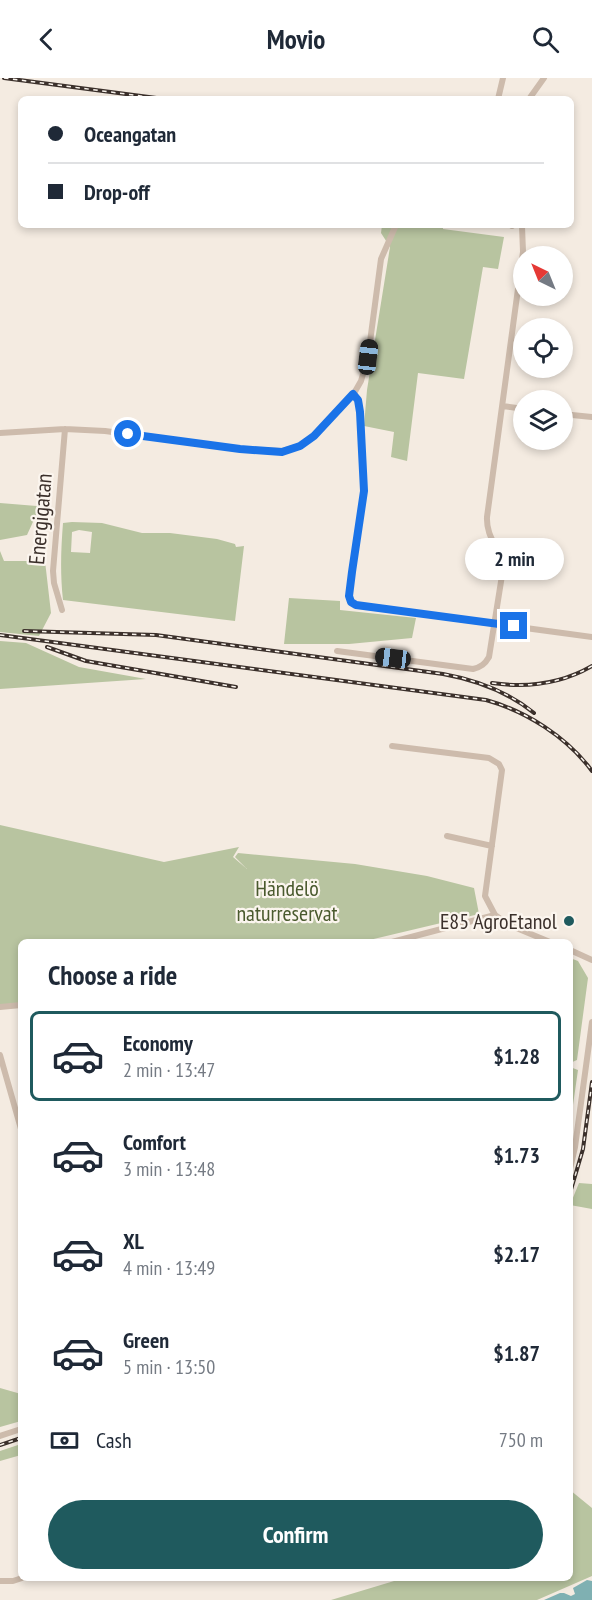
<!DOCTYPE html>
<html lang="en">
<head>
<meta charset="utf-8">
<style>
	:root { --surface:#fff; --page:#f2f2f3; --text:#1f2937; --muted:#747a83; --line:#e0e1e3; --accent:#1f5a5e }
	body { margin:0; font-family:"PT Sans Narrow",sans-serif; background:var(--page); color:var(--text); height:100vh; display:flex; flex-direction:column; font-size:22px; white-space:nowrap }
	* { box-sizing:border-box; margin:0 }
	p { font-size:20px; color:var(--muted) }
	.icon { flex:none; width:33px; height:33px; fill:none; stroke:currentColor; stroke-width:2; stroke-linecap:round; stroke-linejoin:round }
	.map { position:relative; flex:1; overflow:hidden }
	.drawer { position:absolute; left:18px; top:861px; width:555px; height:642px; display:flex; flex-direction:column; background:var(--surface); border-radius:9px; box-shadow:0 3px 9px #0003 }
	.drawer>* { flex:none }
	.banner { position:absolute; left:18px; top:18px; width:556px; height:132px; border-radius:9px; box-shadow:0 3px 9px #0003; display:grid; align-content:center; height:132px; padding:0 30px; background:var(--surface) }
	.needle { width:39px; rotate:317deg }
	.fabs { position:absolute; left:513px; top:168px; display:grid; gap:12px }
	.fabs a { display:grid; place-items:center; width:60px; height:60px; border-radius:50%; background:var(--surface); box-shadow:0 3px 9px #0003; font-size:30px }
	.end { position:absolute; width:27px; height:27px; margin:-14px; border:8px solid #1a73e8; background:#fff; box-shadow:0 0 0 3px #fff }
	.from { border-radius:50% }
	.bubble { position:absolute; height:42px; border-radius:21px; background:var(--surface); box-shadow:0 3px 9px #0003; font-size:20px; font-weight:700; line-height:42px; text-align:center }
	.car { position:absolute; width:18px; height:36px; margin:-18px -9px; border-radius:8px; box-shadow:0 0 4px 2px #0007; background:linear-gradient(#222 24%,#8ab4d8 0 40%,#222 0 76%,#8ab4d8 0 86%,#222 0) }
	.banner b { display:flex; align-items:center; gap:21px; height:57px; font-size:22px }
	.banner b+b { border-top:2px solid var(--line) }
	.banner i { width:15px; height:15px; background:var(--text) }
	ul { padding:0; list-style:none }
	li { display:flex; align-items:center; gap:18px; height:90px; margin:0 12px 9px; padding:0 18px; border:3px solid transparent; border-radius:9px }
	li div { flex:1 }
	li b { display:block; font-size:22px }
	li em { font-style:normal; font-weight:700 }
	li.active { border-color:var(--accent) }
	li>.icon { width:54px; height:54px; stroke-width:1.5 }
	h2 { padding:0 30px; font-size:27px; line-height:72px }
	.pay { display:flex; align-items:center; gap:15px; height:66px; padding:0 30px; font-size:22px }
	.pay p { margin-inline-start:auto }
	.cta { display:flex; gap:12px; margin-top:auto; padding:12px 30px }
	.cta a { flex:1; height:69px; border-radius:36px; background:var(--accent); color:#fff; font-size:24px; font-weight:700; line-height:69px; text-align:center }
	header { display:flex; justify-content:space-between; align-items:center; height:78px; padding:0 30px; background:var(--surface); font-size:27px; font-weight:700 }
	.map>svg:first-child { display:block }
	.green { fill:#b8c4a0; fill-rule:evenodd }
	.water { fill:#7fb0b2 }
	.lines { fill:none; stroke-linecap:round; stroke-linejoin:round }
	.minor { stroke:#cdbbac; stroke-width:6 }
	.rail-casing { stroke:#3b302b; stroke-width:4 }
	.rail { stroke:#fbf5ee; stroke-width:1.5; stroke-dasharray:4.5; stroke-linecap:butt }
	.route { stroke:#1a73e8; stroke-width:8 }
	.poi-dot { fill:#1f5a5e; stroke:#fbf5ee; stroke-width:2 }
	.labels { text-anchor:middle; stroke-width:4.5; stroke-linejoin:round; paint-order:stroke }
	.street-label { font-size:22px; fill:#3b302b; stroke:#fbf5ee }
	.park-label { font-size:22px; fill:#4a5a2e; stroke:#fbf5ee }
	.poi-label { font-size:22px; fill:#3b302b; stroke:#fbf5ee; text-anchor:end }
</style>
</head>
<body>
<header><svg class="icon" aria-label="back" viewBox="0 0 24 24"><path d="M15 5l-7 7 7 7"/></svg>Movio<svg class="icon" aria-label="search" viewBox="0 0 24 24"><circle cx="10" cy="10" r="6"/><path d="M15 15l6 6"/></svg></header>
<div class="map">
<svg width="592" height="1522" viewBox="0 0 592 1522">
	<rect width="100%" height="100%" fill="#f4ebe1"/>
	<path class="green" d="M382,147H443V151L504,159L498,191L483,189L464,301L418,295L407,383L391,379L394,354L364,348L367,312L390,169L381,155Z
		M0,425L49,429L37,435L27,457L0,462Z
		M72,444L102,445L142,455H170L217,461L235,466L236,469L244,468L235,543L63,522C60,495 61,471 63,445ZM79,452L92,454L90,475L71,474L72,454Z
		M0,473L4,483H45L51,535L39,558L0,554Z
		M289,520L340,523V532L416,540L412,560L349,566H284Z
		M0,563L26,565L79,589L146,601L0,611Z
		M0,747L164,784L239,769L233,779L247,791L235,779L238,775L355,786L427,798L474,810L479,836L361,864H21V927L0,930Z
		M570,880L578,883L588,900L577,982L570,985Z
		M570,989L578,992L570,1048Z
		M579,1105L592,1106V1131L570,1127Z
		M0,1310L21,1316V1343L0,1349Z
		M21,1366V1377L0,1383V1373Z
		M570,1412L592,1430V1498L537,1522H331L404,1500H570Z"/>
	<path class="water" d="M587,1502L592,1503V1522H544L560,1515H564L571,1518L575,1516L573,1510Z"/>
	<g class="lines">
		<path class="minor" d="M498,21L503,0
			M529,21L544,0
			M512,147V148
			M353,317L358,322L360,335L364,413L352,494L349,518L351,524L356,527L592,559
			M503,328L524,331
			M562,336L592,339
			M0,355L65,351L105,353L240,371L282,373L300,368L314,358L353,317L361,303L368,279L381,181L396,147
			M62,532L54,505L53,493L65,351
			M337,573L473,591C481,589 485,586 489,579L503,491C501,470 486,461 487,439L523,174L522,148
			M392,668L489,680L499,686L502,692L485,818L495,837L509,847L550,864
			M447,758L492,768
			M392,864L495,837
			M570,872L592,882
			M0,929L21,927
			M0,977L21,1051
			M570,1091L575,1069L592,944
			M0,1358L21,1351
			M0,1503H13L22,1500"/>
		<defs>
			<path id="rail" d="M4,0L164,21
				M24,553L156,557L443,596C476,602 507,613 534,635
				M0,557L486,622C526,633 567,659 592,693
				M47,569L86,583L236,609
				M492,605C527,610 561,606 592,588
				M570,1115L583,1071L592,1004
				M0,1367L21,1360"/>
		</defs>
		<use href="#rail" class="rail-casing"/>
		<use href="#rail" class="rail"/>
	</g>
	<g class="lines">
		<path class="route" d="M128,356L240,371L282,374L300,368L314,358L353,316L358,322L360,334L364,413L352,494L349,518L351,524L356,527L514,548"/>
	</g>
	<circle class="poi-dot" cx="569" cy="843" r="6"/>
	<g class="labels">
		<g class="street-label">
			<text transform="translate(40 441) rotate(-85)" y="8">Energigatan</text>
		</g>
		<g class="park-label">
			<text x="287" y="818">Händelö<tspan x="287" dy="25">naturreservat</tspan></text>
		</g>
		<g class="poi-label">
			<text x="557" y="851">E85 AgroEtanol</text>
		</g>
	</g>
</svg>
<div class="fabs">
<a><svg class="needle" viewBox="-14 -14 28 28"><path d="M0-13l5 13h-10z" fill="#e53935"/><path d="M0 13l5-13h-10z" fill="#747a83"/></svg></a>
<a><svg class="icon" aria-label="locate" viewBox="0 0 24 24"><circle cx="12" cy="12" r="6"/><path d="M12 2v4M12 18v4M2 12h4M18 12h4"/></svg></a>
<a><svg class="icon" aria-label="layers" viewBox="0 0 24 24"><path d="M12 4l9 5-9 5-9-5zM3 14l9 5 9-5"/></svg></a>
</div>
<i class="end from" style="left:128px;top:356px"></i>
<i class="end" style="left:514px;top:548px"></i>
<div class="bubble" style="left:465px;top:460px;width:99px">2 min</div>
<i class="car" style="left:368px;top:279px;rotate:7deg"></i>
<i class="car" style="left:393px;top:580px;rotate:277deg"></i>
<div class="banner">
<b><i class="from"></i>Oceangatan</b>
<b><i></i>Drop-off</b>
</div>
<section class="drawer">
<h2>Choose a ride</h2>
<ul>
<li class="active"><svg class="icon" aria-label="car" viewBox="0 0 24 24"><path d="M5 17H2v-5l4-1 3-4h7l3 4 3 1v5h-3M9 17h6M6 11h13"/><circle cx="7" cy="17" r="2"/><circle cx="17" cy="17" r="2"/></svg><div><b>Economy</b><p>2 min · 13:47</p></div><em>$1.28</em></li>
<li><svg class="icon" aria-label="car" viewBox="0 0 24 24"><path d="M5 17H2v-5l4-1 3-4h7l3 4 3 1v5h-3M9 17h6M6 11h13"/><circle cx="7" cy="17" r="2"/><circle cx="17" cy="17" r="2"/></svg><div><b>Comfort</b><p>3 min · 13:48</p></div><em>$1.73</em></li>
<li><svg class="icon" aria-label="car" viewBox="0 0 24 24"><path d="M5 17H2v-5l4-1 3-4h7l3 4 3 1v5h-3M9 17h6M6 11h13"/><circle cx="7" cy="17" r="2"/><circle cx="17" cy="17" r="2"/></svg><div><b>XL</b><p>4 min · 13:49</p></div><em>$2.17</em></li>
<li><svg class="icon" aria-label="car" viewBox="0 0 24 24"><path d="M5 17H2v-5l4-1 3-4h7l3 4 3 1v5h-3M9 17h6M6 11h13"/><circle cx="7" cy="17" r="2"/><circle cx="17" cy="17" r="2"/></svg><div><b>Green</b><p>5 min · 13:50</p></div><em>$1.87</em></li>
</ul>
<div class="pay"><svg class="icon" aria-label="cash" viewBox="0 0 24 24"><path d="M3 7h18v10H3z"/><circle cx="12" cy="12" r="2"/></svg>Cash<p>750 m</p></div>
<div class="cta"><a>Confirm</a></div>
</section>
</div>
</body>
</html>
